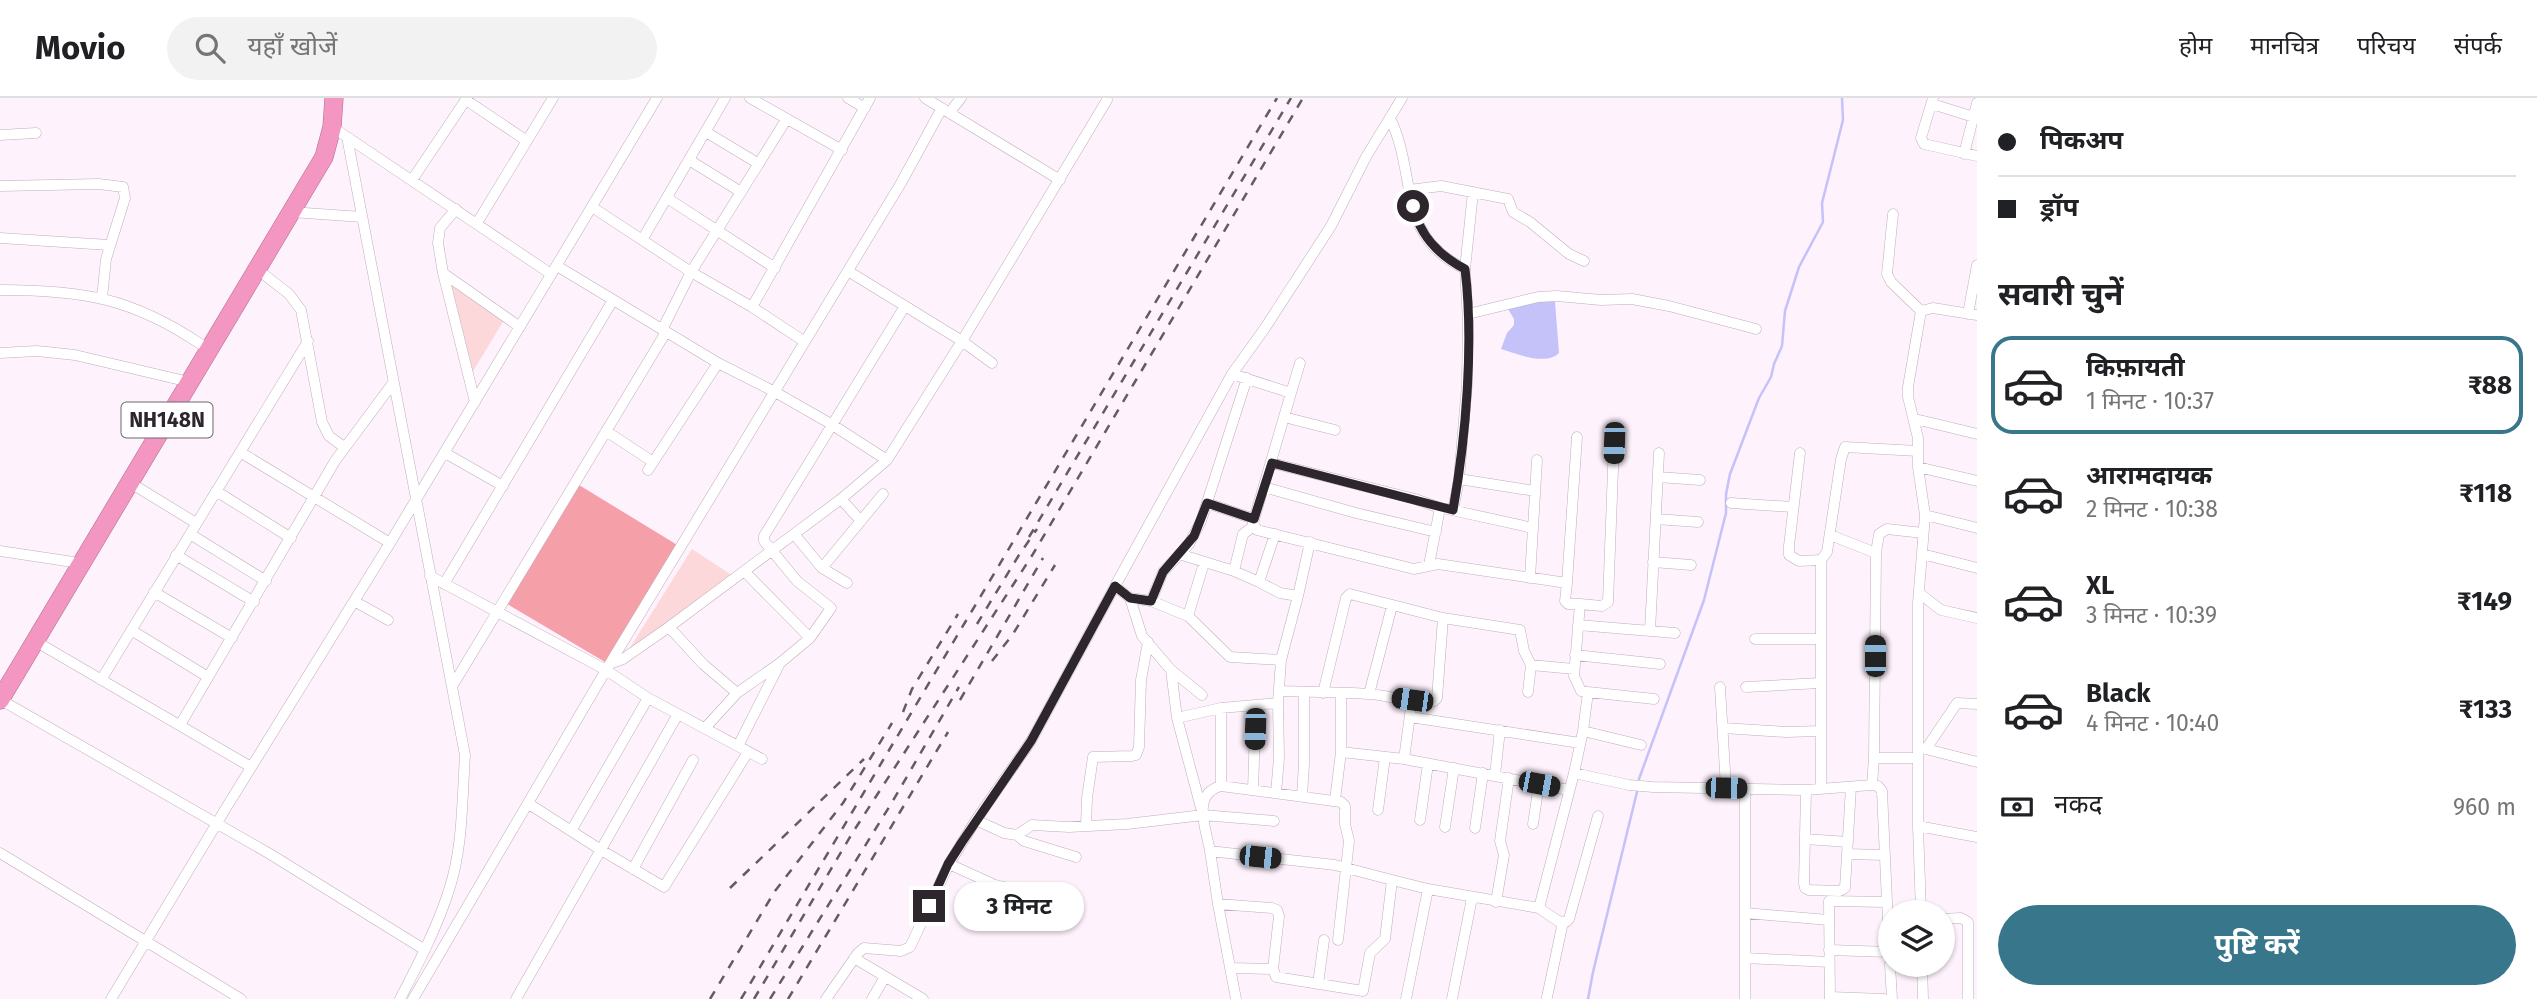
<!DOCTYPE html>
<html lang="hi">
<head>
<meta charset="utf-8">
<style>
	:root { --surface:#fff; --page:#f2f2f2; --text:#202124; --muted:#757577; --line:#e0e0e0; --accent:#37768b }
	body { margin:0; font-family:"Fira Sans","Noto Sans Devanagari",sans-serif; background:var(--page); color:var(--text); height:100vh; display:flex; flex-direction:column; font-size:26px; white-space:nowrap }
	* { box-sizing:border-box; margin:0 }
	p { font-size:23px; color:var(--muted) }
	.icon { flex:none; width:38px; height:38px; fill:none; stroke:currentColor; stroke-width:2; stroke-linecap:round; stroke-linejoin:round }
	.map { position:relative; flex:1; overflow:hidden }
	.drawer { display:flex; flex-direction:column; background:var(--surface); width:560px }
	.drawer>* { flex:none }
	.hud { display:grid; align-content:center; height:154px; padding:0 21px; background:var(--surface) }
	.controls { position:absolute; left:1878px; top:802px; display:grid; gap:14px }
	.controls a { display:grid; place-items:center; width:77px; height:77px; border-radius:50%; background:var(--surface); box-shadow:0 2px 5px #0004; font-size:35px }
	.end { position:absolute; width:32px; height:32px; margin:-16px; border:9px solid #2d262d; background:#fff; box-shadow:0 0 0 4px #fff }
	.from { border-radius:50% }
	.bubble { position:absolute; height:49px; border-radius:24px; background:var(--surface); box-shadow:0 2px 5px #0004; font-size:23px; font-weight:700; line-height:49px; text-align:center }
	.car { position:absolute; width:21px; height:42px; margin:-21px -10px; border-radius:9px; box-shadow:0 0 5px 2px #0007; background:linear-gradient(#222 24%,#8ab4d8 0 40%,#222 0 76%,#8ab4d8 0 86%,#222 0) }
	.hud b { display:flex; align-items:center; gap:24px; height:66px; font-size:26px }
	.hud b+b { border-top:2px solid var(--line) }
	.hud i { width:18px; height:18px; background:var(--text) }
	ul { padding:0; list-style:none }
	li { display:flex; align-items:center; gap:21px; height:98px; margin:0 14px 10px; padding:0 7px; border:4px solid transparent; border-radius:21px }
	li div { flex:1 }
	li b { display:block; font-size:26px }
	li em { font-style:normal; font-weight:700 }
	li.current { border-color:var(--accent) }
	li>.icon { width:63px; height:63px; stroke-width:1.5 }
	h2 { padding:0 21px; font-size:32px; line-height:84px }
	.pay { display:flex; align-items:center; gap:18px; height:77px; padding:0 21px; font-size:26px }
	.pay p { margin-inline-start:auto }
	.cta { display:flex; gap:14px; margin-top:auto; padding:14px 21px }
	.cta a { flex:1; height:80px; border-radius:42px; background:var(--accent); color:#fff; font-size:28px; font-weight:700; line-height:80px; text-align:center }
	header { display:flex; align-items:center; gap:42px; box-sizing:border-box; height:98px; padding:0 35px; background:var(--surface); border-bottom:2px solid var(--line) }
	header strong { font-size:33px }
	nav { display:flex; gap:38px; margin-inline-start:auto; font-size:24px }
	.search { width:490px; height:63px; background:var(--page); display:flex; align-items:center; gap:18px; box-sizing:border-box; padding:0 24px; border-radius:38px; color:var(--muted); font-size:26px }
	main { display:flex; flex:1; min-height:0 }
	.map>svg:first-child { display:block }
	.green { fill:#fcd8db }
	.forest { fill:#f5a0a9 }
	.water { fill:#c4c2f9 }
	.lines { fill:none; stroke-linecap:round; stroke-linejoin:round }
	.stream { stroke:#c4c2f9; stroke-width:2.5 }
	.street-casing { stroke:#bfadbd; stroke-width:11 }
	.highway-casing { stroke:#ae6f8d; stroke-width:19 }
	.street { stroke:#fff; stroke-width:10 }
	.highway { stroke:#f396c1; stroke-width:18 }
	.rail { stroke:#645b63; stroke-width:2.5; stroke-dasharray:9 9; stroke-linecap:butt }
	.route { stroke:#2d262d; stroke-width:9 }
	.labels { text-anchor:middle; stroke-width:7; stroke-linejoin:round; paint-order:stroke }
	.shield { fill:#fff; stroke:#6c676c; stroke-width:2 }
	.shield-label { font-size:21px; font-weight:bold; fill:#2d262d }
</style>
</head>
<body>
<header>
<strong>Movio</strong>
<div class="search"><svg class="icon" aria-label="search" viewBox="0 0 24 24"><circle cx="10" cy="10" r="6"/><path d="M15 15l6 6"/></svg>यहाँ खोजें</div>
<nav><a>होम</a><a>मानचित्र</a><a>परिचय</a><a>संपर्क</a></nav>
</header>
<main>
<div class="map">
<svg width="1977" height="901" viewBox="0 0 1977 901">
	<rect width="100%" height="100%" fill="#fef2fc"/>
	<path class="green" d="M451,184L504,222L472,275Z
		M692,451L736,480L619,567Z"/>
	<path class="forest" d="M579,387L679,448L610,567L507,506Z"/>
	<path class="water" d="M1549,202L1555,204L1559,255C1546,268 1517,256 1501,251L1507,235L1514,227V221L1508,211Z"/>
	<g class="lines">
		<path class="stream" d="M1639,681L1704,502L1726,415V396L1730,376L1759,300L1771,279L1774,266L1782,248L1785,213L1799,169L1823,124L1822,105L1843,22L1842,0
			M1588,901L1593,874L1637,694"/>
		<defs>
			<path id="street" d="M750,0L842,52
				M848,0L865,10
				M925,0L1060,82
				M1933,0L1921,40L1924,46L1977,58
				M466,2L527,43
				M1932,6L1977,20
				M949,15L961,0
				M1390,20C1418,78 1395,137 1465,171
				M332,29L347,39L465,657C462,702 463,750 449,792C437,830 418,866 400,901
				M706,34L759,66
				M0,37L36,35
				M347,39L551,176
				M1964,56L1977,5
				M689,62L741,94
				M412,82L467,0
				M0,88L99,86L123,89L125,100L106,161L102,200
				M1409,92L1441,88L1508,101L1513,114L1530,124L1569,156L1584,163
				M667,100L775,170
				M592,109L691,174L752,209L805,244
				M456,111L440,130L438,145L443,175L475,304
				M291,114L362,119
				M1893,116L1887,176L1891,184L1921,213
				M477,125L553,0
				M0,140L109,147
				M642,142L725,0
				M557,168L718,265L775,294L831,326L887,362
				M257,171L289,196L301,212L322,324L329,338L344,349
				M848,173L962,243L992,265
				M443,175L520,229
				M0,192C84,192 132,200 202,247
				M752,209L870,0
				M1468,216L1538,199L1557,198L1601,202L1632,201L1669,208L1756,231
				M1968,216L1977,167
				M662,232L691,174L786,22
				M0,255L37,253L75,257L181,282
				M1232,276L1291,295L1253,425L1257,432L1414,471L1438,466L1567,485L1565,503L1568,506H1580L1574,578L1581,593L1588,594L1583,633L1574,675
				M1291,295L1300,265
				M1284,319L1335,332
				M1915,321L1977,336
				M606,333L653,364
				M240,354L390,445
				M445,355L503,388
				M1800,355L1789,448V457L1799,463L1821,462L1827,454L1841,361L1845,349L1918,353
				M1272,365L1415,401L1440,410L1429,467
				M1918,369L1977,383
				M648,372L718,265
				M1658,379L1700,382
				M1459,381L1535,393
				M129,384L196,425
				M1264,389L1356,415L1436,434
				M216,393L291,440
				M841,401L861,423
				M1207,405L1254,421
				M1731,405L1793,409
				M1447,411L1533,430L1530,480
				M1453,412L1459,381L1467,287L1468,223L1465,171L1473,94
				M1925,417L1977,430
				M1656,421L1698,424
				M1533,430L1537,362
				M190,436L266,483
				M794,436L822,470L847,485
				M1275,436L1259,484L1280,495L1298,498L1281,562
				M1830,437L1876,455
				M0,453L73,464
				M1179,456L1234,473L1259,484
				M1922,456L1977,470
				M176,457L254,504
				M1821,462V691
				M1653,464L1691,467
				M822,470L883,396
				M744,473L810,540
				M1234,473L1243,436L1254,428
				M430,478L606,572L648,600L762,661
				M1567,485L1577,339
				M444,486L613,202
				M1115,488L1232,276L1265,230L1331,128L1366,59L1402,0
				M154,494L232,540
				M1919,495L1941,512L1977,520
				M1298,498L1310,444
				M1130,500L1151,503L1188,518L1230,559L1281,562L1278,605
				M354,503L388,522
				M1151,503L1163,474L1189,446L1201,423L1247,280
				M1580,506L1602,508L1608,504L1614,345
				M1188,518L1204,465
				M1443,520L1520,532L1524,553L1531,567L1528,594
				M1578,527L1675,535
				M669,529L703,566L737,595
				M131,532L208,579
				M1650,533L1659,355
				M1755,541H1820
				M35,543L251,669
				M1575,557L1660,566
				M612,565L623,561L669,529L841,401L887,362L962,243L1107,2
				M1531,567L1574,571
				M1171,572L1202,597
				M101,582L308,243
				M453,587L666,234
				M1720,589L1726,690
				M1746,589L1820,585
				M1280,593C1309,594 1339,594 1369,596C1389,597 1414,607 1434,603L1437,600L1443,520L1350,496L1346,500L1323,595
				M1588,594L1654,601
				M1341,596V654L1404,661
				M1369,596L1392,508
				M1,602L270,756L425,852
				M1412,602L1404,661L1569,692
				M1221,610V688
				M1410,619L1580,645
				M1177,620L1221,610L1278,605L1279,660L1276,695
				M180,627L335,363L393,285
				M705,630L737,595L780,565
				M1723,630L1786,634L1821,633
				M1583,633L1641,647
				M738,648L780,565L810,540L831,510L797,483L764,443V438L905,208
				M1922,650L1977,664
				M1926,651L1957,605L1977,606
				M1874,660L1876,455L1879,436L1887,431L1923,435
				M1918,660V505L1925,417L1918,369V340L1908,299V289L1921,213L1933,210L1977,217
				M1495,677L1500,632
				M1745,691V901
				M1253,692L1255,631
				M1806,692L1804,785L1805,790L1809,792L1839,793L1845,790L1851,689
				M1302,698L1304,666V594
				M1335,702L1341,654
				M529,706L601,752L664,789L748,654
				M1378,712L1385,659
				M976,722L1004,735L1017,737L1032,727L1069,729L1127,726L1203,717L1274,723
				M1420,722L1428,666
				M1533,726L1539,686
				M1086,728L1087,700L1093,659L1132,658L1136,657L1139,649L1141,582L1148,544
				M1445,729L1454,670
				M1475,730L1483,675
				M571,733L648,600
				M1017,737L1024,743L1076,759
				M1805,741L1848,744
				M1210,753C1206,730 1191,696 1221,688L1341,704L1345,708V726L1349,743L1338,842
				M0,755L241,901
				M1847,756L1884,757
				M949,766L995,787L1071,804
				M633,771L693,662
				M1496,804L1504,757L1500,743L1509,680
				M1887,804L1890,854
				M1218,806L1210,753L1335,767L1392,782
				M1539,810L1558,823L1566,824L1569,821L1598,718
				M1921,814L1918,728L1977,739
				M1745,815L1829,822
				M1942,821L1961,820L1968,824V901
				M1829,852L1890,854V856
				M854,860L923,901
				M1745,860L1829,864
				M1890,866L1892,901
				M1922,866L1923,901
				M1231,870L1273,871
				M1318,886L1324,842
				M1547,899L1563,824
				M1830,899L1884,901
				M111,901L226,710L390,445L657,0
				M413,901L606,572L901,85L942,10
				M516,901L678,616
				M826,901L858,855L864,850L901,853L910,849L949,766L976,722L1031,643L1115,488L1130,500L1142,538L1171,572L1177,620L1201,710
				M872,901L885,879
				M1236,901L1218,806L1272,810L1277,812L1279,818L1273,871L1276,879L1363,893L1370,855L1385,841L1392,782L1428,791
				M1406,901L1428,791L1539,810L1574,675L1629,687L1653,689L1806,692L1872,687L1874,660H1918V728
				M1452,901L1472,800
				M1830,901L1829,803L1887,804L1882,693L1878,688L1872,687"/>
			<path id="highway" d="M0,602L324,59L332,29L334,0"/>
		</defs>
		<use href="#street" class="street-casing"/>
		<use href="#highway" class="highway-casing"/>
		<use href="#street" class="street"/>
		<use href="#highway" class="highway"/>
		<path class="rail" d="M1029,439L1291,0
			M977,526L1019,457L1037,431
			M992,563L1013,536L1055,467
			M960,602L1043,460
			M903,614L912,591L958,516
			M730,790L864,661
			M710,901L775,793L843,705L892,625
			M741,901L1277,0
			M754,901L853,734L1033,456L1303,0
			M770,901L891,706L959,589
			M788,901L948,634"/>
	</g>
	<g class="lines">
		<path class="route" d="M929,808L948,766L962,744L1031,643L1115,488L1130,500L1151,503L1163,474L1194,438L1207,405L1254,421L1272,365L1453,412C1466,339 1474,245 1465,171C1438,157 1420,138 1413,108"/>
	</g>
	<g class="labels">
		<rect class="shield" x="121.5" y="304.5" width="91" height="35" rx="5"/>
		<g class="shield-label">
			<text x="167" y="329">NH148N</text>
		</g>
	</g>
</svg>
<div class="controls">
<a><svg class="icon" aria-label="layers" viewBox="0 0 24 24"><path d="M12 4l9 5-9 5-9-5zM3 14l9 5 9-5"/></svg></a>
</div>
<i class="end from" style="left:1413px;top:108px"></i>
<i class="end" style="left:929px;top:808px"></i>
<div class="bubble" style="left:954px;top:784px;width:130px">3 मिनट</div>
<i class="car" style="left:1614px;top:345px;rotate:182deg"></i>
<i class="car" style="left:1875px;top:558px;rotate:0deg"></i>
<i class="car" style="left:1412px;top:602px;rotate:278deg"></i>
<i class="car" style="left:1255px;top:631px;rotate:182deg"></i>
<i class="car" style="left:1539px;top:686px;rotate:101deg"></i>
<i class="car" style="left:1726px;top:690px;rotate:91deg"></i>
<i class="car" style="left:1260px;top:759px;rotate:96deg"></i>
</div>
<section class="drawer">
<div class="hud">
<b><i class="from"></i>पिकअप</b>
<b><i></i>ड्रॉप</b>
</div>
<h2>सवारी चुनें</h2>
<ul>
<li class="current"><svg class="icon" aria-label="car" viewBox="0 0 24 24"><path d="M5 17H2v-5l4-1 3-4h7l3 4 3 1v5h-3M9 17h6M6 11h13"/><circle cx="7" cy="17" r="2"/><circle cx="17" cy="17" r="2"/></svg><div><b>किफ़ायती</b><p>1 मिनट · 10:37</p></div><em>₹88</em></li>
<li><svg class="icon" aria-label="car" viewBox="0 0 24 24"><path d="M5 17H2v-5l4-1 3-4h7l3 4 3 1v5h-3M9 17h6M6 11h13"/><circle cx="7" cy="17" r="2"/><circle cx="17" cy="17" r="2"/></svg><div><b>आरामदायक</b><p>2 मिनट · 10:38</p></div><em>₹118</em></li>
<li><svg class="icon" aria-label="car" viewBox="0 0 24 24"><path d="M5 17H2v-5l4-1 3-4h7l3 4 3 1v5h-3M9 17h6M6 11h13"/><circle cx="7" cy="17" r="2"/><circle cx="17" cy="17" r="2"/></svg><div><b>XL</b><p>3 मिनट · 10:39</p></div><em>₹149</em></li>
<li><svg class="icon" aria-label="car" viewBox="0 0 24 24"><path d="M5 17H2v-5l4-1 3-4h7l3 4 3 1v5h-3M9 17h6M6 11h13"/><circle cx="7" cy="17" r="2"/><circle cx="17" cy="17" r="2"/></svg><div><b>Black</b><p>4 मिनट · 10:40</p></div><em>₹133</em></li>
</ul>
<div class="pay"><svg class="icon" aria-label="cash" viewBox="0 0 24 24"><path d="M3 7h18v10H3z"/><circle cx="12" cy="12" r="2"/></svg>नकद<p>960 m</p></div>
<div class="cta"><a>पुष्टि करें</a></div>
</section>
</main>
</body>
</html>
